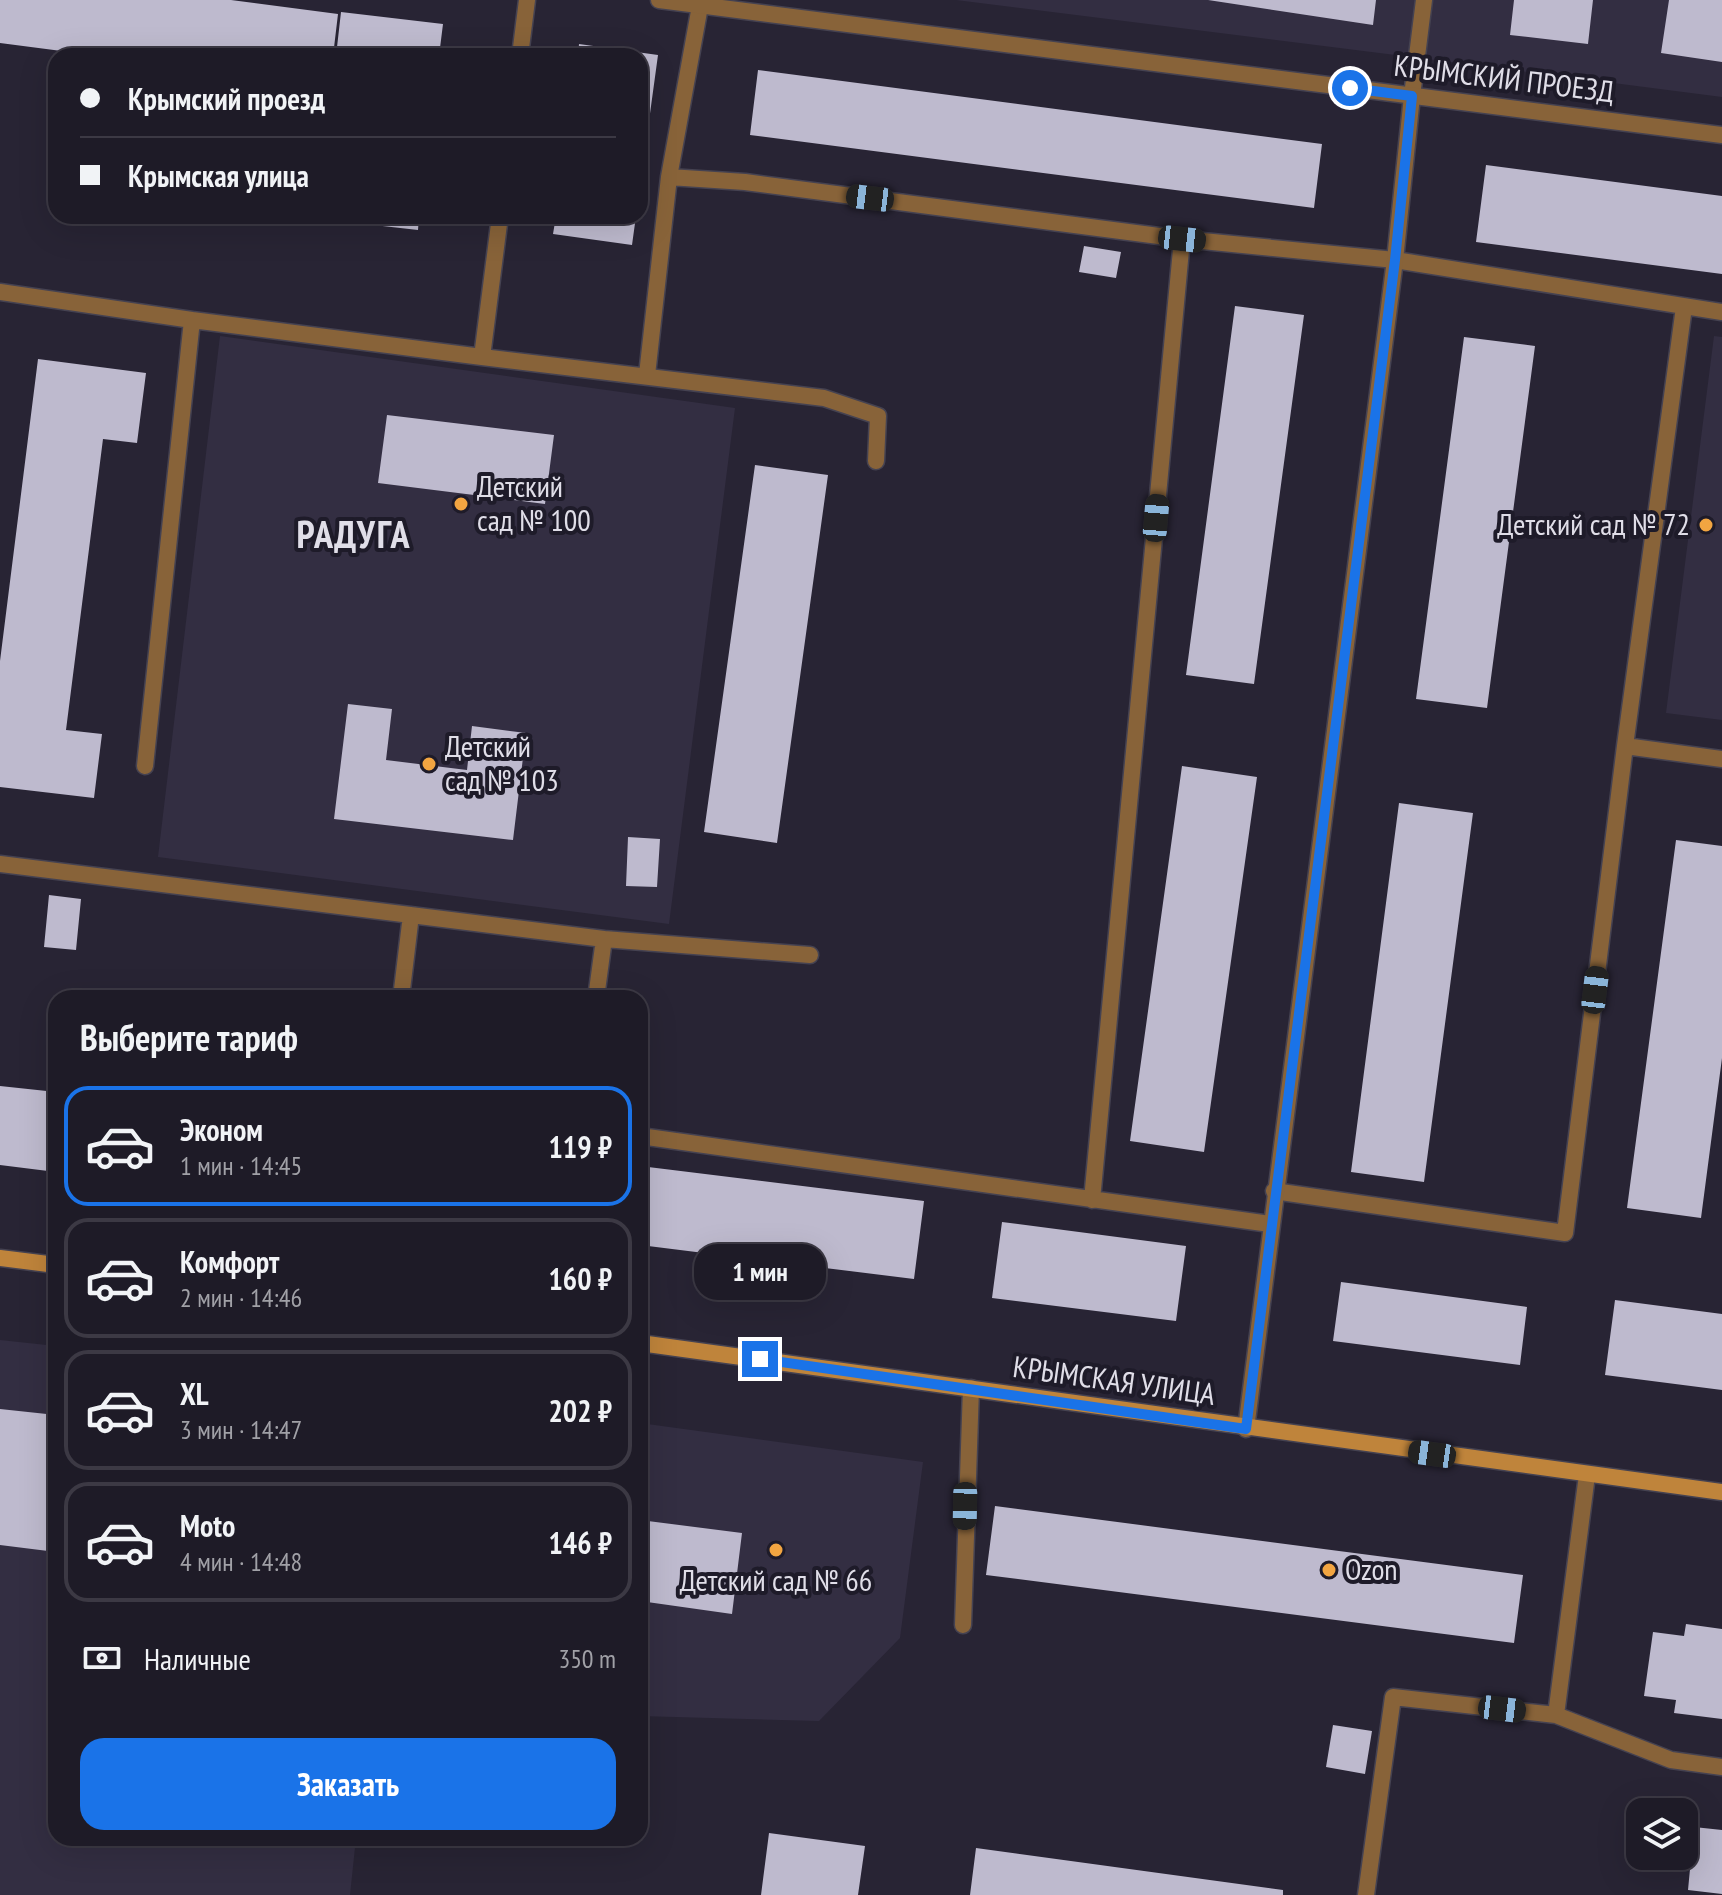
<!DOCTYPE html>
<html lang="ru">
<head>
<meta charset="utf-8">
<style>
	:root { --surface:#1e1b27; --page:#2b2833; --text:#f1f3f6; --muted:#a1a1a7; --line:#3c3944; --accent:#1a73e8 }
	body { margin:0; font-family:"PT Sans Narrow",sans-serif; background:var(--page); color:var(--text); height:100vh; display:flex; flex-direction:column; font-size:30px; white-space:nowrap }
	* { box-sizing:border-box; margin:0 }
	p { font-size:26px; color:var(--muted) }
	.icon { flex:none; width:44px; height:44px; fill:none; stroke:currentColor; stroke-width:2; stroke-linecap:round; stroke-linejoin:round }
	.map { position:relative; flex:1; overflow:hidden }
	.sheet { position:absolute; left:48px; top:990px; width:600px; height:856px; display:flex; flex-direction:column; background:var(--surface); border-radius:24px; box-shadow:0 8px 32px #0002,0 0 0 2px var(--line) }
	.sheet>* { flex:none }
	.banner { position:absolute; left:48px; top:48px; width:600px; height:176px; border-radius:24px; box-shadow:0 8px 32px #0002,0 0 0 2px var(--line); display:grid; align-content:center; height:176px; padding:0 32px; background:var(--surface) }
	.fabs { position:absolute; left:1626px; top:1798px; display:grid; gap:16px }
	.fabs a { display:grid; place-items:center; width:72px; height:72px; border-radius:16px; background:var(--surface); box-shadow:0 8px 32px #0002,0 0 0 2px var(--line); font-size:40px }
	.end { position:absolute; width:36px; height:36px; margin:-18px; border:10px solid #1a73e8; background:#fff; box-shadow:0 0 0 4px #fff }
	.from { border-radius:50% }
	.bubble { position:absolute; height:56px; border-radius:24px; background:var(--surface); box-shadow:0 8px 32px #0002,0 0 0 2px var(--line); font-size:26px; font-weight:700; line-height:56px; text-align:center }
	.car { position:absolute; width:24px; height:48px; margin:-24px -12px; border-radius:10px; box-shadow:0 0 6px 2px #0007; background:linear-gradient(#222 24%,#8ab4d8 0 40%,#222 0 76%,#8ab4d8 0 86%,#222 0) }
	.banner b { display:flex; align-items:center; gap:28px; height:76px; font-size:30px }
	.banner b+b { border-top:2px solid var(--line) }
	.banner i { width:20px; height:20px; background:var(--text) }
	ul { padding:0; list-style:none }
	li { display:flex; align-items:center; gap:24px; height:120px; margin:0 16px 12px; padding:0 16px; border:4px solid var(--line); border-radius:24px }
	li div { flex:1 }
	li b { display:block; font-size:30px }
	li em { font-style:normal; font-weight:700 }
	li.on { border-color:var(--accent) }
	li>.icon { width:72px; height:72px; stroke-width:1.5 }
	h2 { padding:0 32px; font-size:36px; line-height:96px }
	.pay { display:flex; align-items:center; gap:20px; height:88px; padding:0 32px; font-size:30px }
	.pay p { margin-inline-start:auto }
	.button { display:flex; gap:16px; margin-top:auto; padding:16px 32px }
	.button a { flex:1; height:92px; border-radius:24px; background:var(--accent); color:#fff; font-size:32px; font-weight:700; line-height:92px; text-align:center }
	.map>svg:first-child { display:block }
	.built { fill:#332e42 }
	.building { fill:#bebace }
	.lines { fill:none; stroke-linecap:round; stroke-linejoin:round }
	.service-casing { stroke:#454251; stroke-width:19 }
	.minor-casing { stroke:#454251; stroke-width:19 }
	.secondary-casing { stroke:#454251; stroke-width:19 }
	.service { stroke:#886339; stroke-width:16 }
	.minor { stroke:#886339; stroke-width:16 }
	.secondary { stroke:#bf843b; stroke-width:16 }
	.route { stroke:#1a73e8; stroke-width:10 }
	.poi-dot { fill:#f2a541; stroke:#1e1b29; stroke-width:3 }
	.labels { text-anchor:middle; stroke-width:8; stroke-linejoin:round; paint-order:stroke }
	.street-label { font-size:30px; fill:#e0dee8; stroke:#1e1b29 }
	.poi-label { font-size:30px; fill:#e0dee8; stroke:#1e1b29; text-anchor:start }
	.district-label { font-size:38px; font-weight:bold; letter-spacing:2px; fill:#e0dee8; stroke:#1e1b29 }
</style>
</head>
<body>
<div class="map">
<svg width="1722" height="1895" viewBox="0 0 1722 1895">
	<rect width="100%" height="100%" fill="#282434"/>
	<path class="built" d="M956,0H1722V97L1459,63Z
		M220,336L735,408L669,924L158,857Z
		M1714,336L1722,337V720L1666,713Z
		M0,1340L56,1346V1838H356L350,1895H0Z
		M640,1423L923,1462L900,1638L819,1721L640,1716Z"/>
	<path class="building" d="M0,0H231L338,14L333,56H100L0,43Z
		M1208,0H1376L1373,25Z
		M1514,0H1593L1588,44L1510,35Z
		M1669,0H1722V62L1661,53Z
		M341,12L443,24L439,56H336Z
		M579,44L658,55L642,172L640,56H578Z
		M758,70L1322,144L1314,208L750,135Z
		M1486,165L1722,196V274L1476,242Z
		M348,216H419L418,230L347,222Z
		M556,216H636L632,245L553,234Z
		M1084,246L1121,252L1116,278L1079,272Z
		M1235,306L1304,315L1254,684L1186,675Z
		M1464,337L1535,346L1487,708L1416,699Z
		M38,359L146,373L137,443L103,439L66,730L102,734L94,798L0,787V661Z
		M387,415L554,435L545,504L378,483Z
		M755,465L828,475L777,843L704,832Z
		M348,704L392,709L386,760L467,770L472,726L526,733L513,840L334,819Z
		M1182,766L1257,777L1204,1152L1130,1141Z
		M1399,803L1473,813L1424,1182L1351,1172Z
		M628,837L660,839L657,887L626,886Z
		M1676,840L1722,846V1058L1701,1218L1627,1208Z
		M49,895L81,899L76,950L44,947Z
		M234,992L272,996L271,998H233Z
		M0,1086L56,1092V1172L0,1165Z
		M640,1166L924,1201L914,1279L640,1245Z
		M1002,1222L1186,1246L1176,1321L992,1298Z
		M1341,1282L1527,1307L1520,1365L1333,1341Z
		M1615,1300L1722,1314V1390L1605,1375Z
		M0,1409L56,1415V1552L0,1545Z
		M995,1506L1523,1575L1514,1643L986,1575Z
		M640,1520L742,1533L732,1614L640,1601Z
		M1686,1624L1722,1629V1719L1674,1713L1676,1700L1644,1696L1653,1632L1684,1636Z
		M1333,1725L1372,1731L1365,1774L1326,1767Z
		M1694,1827L1722,1830V1894L1688,1890Z
		M769,1833L865,1846L858,1895H761Z
		M976,1848L1283,1890V1895H970Z"/>
	<g class="lines">
		<defs>
			<path id="service" d="M520,56L527,0
				M1412,96L1424,0
				M669,177L745,182L1182,239
				M0,292L192,320
				M482,357L824,398L878,416L876,461
				M647,375L669,177L700,6
				M1625,746L1722,759
				M145,766L192,320L482,357L500,216
				M0,864L604,939L810,955
				M401,998L411,915
				M596,998L604,939
				M640,1136L1270,1224
				M1274,1191L1565,1233L1625,746L1684,307
				M1092,1200L1182,239L1395,260L1722,312
				M963,1625L971,1388
				M1556,1715L1671,1760L1722,1767
				M1366,1895L1393,1697L1556,1715L1587,1475"/>
			<path id="minor" d="M659,0L1722,135
				M1246,1429L1395,260L1412,96"/>
			<path id="secondary" d="M0,1258L56,1265
				M640,1343L1722,1492"/>
		</defs>
		<use href="#service" class="service-casing"/>
		<use href="#minor" class="minor-casing"/>
		<use href="#secondary" class="secondary-casing"/>
		<use href="#service" class="service"/>
		<use href="#minor" class="minor"/>
		<use href="#secondary" class="secondary"/>
	</g>
	<g class="lines">
		<path class="route" d="M760,1359L1246,1429L1395,260L1412,96L1350,88"/>
	</g>
	<g class="poi-dot">
		<circle cx="461" cy="504" r="8"/>
		<circle cx="1706" cy="525" r="8"/>
		<circle cx="429" cy="764" r="8"/>
		<circle cx="776" cy="1550" r="8"/>
		<circle cx="1329" cy="1570" r="8"/>
	</g>
	<g class="labels">
		<g class="street-label">
			<text transform="translate(1504 79) rotate(7)" y="10">КРЫМСКИЙ ПРОЕЗД</text>
			<text transform="translate(1114 1381) rotate(8)" y="10">КРЫМСКАЯ УЛИЦА</text>
		</g>
		<g class="poi-label">
			<text x="477" y="497">Детский<tspan x="477" dy="34">сад № 100</tspan></text>
			<text x="1690" y="535" text-anchor="end">Детский сад № 72</text>
			<text x="445" y="757">Детский<tspan x="445" dy="34">сад № 103</tspan></text>
			<text x="1345" y="1580">Ozon</text>
			<text x="776" y="1591" text-anchor="middle">Детский сад № 66</text>
		</g>
		<g class="district-label">
			<text x="354" y="548">РАДУГА</text>
		</g>
	</g>
</svg>
<div class="fabs">
<a><svg class="icon" aria-label="layers" viewBox="0 0 24 24"><path d="M12 4l9 5-9 5-9-5zM3 14l9 5 9-5"/></svg></a>
</div>
<i class="end from" style="left:1350px;top:88px"></i>
<i class="end" style="left:760px;top:1359px"></i>
<div class="bubble" style="left:694px;top:1244px;width:132px">1 мин</div>
<i class="car" style="left:870px;top:198px;rotate:277deg"></i>
<i class="car" style="left:1182px;top:239px;rotate:96deg"></i>
<i class="car" style="left:1156px;top:518px;rotate:5deg"></i>
<i class="car" style="left:1595px;top:990px;rotate:7deg"></i>
<i class="car" style="left:1432px;top:1454px;rotate:278deg"></i>
<i class="car" style="left:965px;top:1506px;rotate:181deg"></i>
<i class="car" style="left:1502px;top:1709px;rotate:97deg"></i>
<div class="banner">
<b><i class="from"></i>Крымский проезд</b>
<b><i></i>Крымская улица</b>
</div>
<section class="sheet">
<h2>Выберите тариф</h2>
<ul>
<li class="on"><svg class="icon" aria-label="car" viewBox="0 0 24 24"><path d="M5 17H2v-5l4-1 3-4h7l3 4 3 1v5h-3M9 17h6M6 11h13"/><circle cx="7" cy="17" r="2"/><circle cx="17" cy="17" r="2"/></svg><div><b>Эконом</b><p>1 мин · 14:45</p></div><em>119 ₽</em></li>
<li><svg class="icon" aria-label="car" viewBox="0 0 24 24"><path d="M5 17H2v-5l4-1 3-4h7l3 4 3 1v5h-3M9 17h6M6 11h13"/><circle cx="7" cy="17" r="2"/><circle cx="17" cy="17" r="2"/></svg><div><b>Комфорт</b><p>2 мин · 14:46</p></div><em>160 ₽</em></li>
<li><svg class="icon" aria-label="car" viewBox="0 0 24 24"><path d="M5 17H2v-5l4-1 3-4h7l3 4 3 1v5h-3M9 17h6M6 11h13"/><circle cx="7" cy="17" r="2"/><circle cx="17" cy="17" r="2"/></svg><div><b>XL</b><p>3 мин · 14:47</p></div><em>202 ₽</em></li>
<li><svg class="icon" aria-label="car" viewBox="0 0 24 24"><path d="M5 17H2v-5l4-1 3-4h7l3 4 3 1v5h-3M9 17h6M6 11h13"/><circle cx="7" cy="17" r="2"/><circle cx="17" cy="17" r="2"/></svg><div><b>Moto</b><p>4 мин · 14:48</p></div><em>146 ₽</em></li>
</ul>
<div class="pay"><svg class="icon" aria-label="cash" viewBox="0 0 24 24"><path d="M3 7h18v10H3z"/><circle cx="12" cy="12" r="2"/></svg>Наличные<p>350 m</p></div>
<div class="button"><a>Заказать</a></div>
</section>
</div>
</body>
</html>
